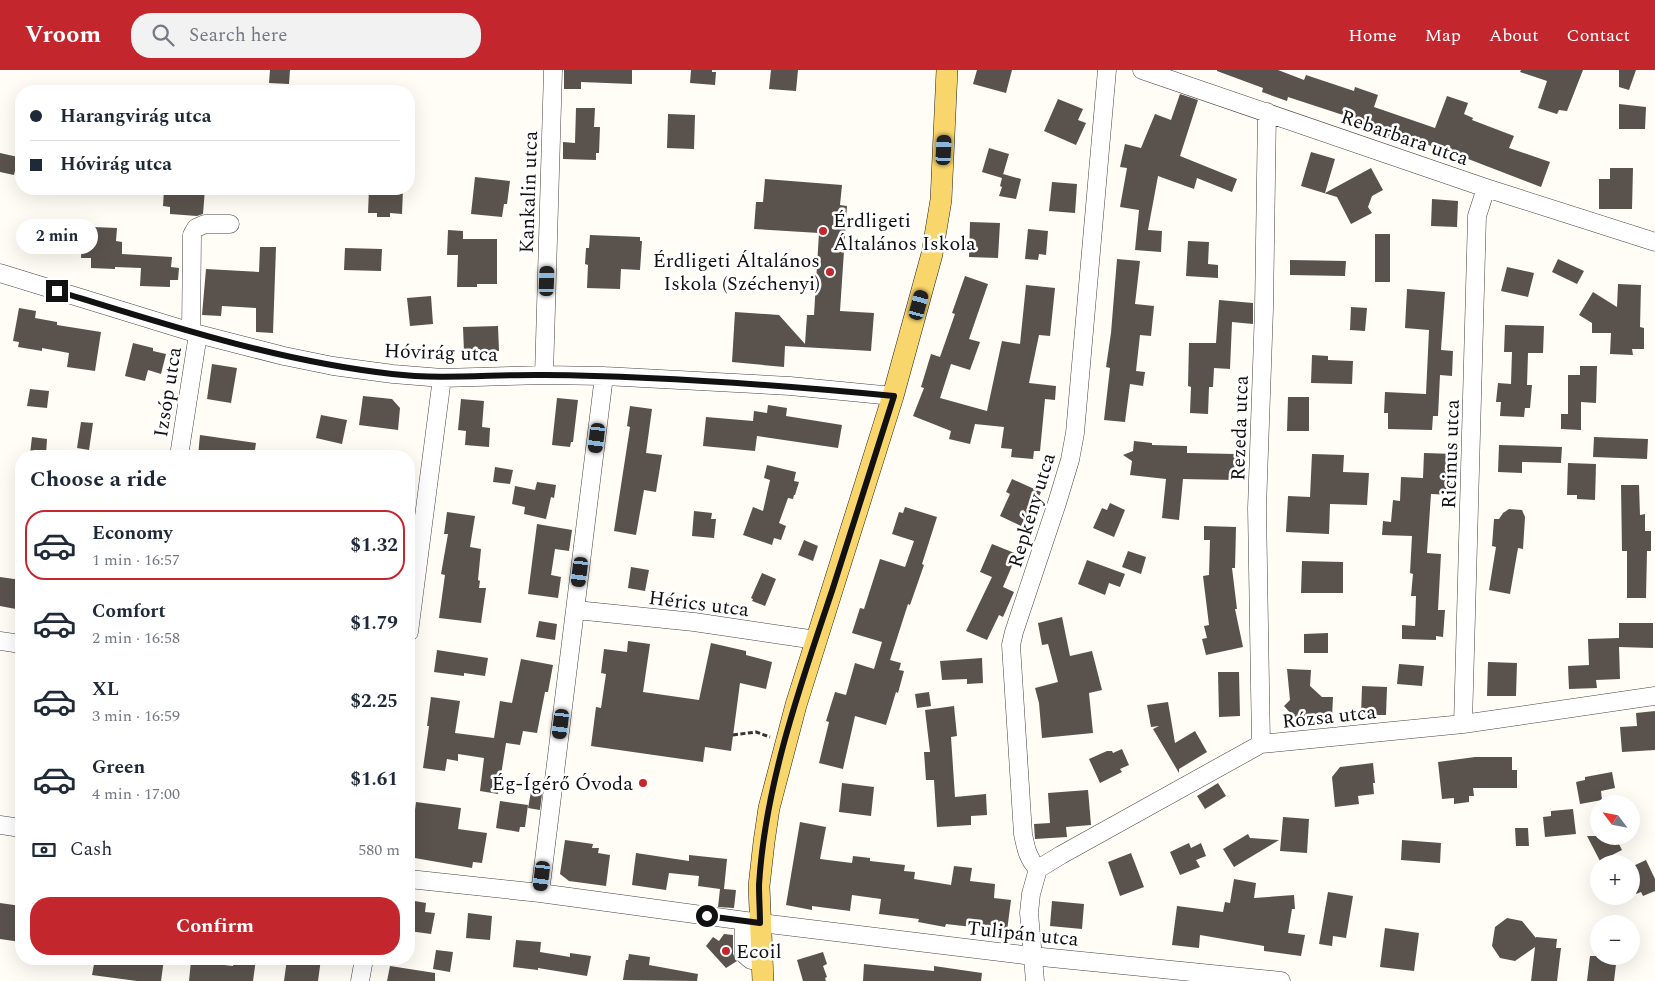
<!DOCTYPE html>
<html lang="en">
<head>
<meta charset="utf-8">
<style>
	:root { --surface:#fff; --page:#f2f2f3; --text:#1f2937; --muted:#747a83; --line:#e0e1e3; --accent:#c4262e }
	body { margin:0; font-family:Spectral,serif; background:var(--page); color:var(--text); height:100vh; display:flex; flex-direction:column; font-size:19px; white-space:nowrap }
	* { box-sizing:border-box; margin:0 }
	p { font-size:16px; color:var(--muted) }
	.icon { flex:none; width:28px; height:28px; fill:none; stroke:currentColor; stroke-width:2; stroke-linecap:round; stroke-linejoin:round }
	.map { position:relative; flex:1; overflow:hidden }
	.side { position:absolute; left:15px; top:380px; width:400px; height:515px; display:flex; flex-direction:column; background:var(--surface); border-radius:20px; box-shadow:0 5px 20px #0002 }
	.side>* { flex:none }
	.guide { position:absolute; left:15px; top:15px; width:400px; height:110px; border-radius:20px; box-shadow:0 5px 20px #0002; display:grid; align-content:center; height:110px; padding:0 15px; background:var(--surface) }
	.needle { width:32px; rotate:302deg }
	.tools { position:absolute; left:1590px; top:725px; display:grid; gap:10px }
	.tools a { display:grid; place-items:center; width:50px; height:50px; border-radius:50%; background:var(--surface); box-shadow:0 5px 20px #0002; font-size:25px }
	.end { position:absolute; width:22px; height:22px; margin:-11px; border:6px solid #111; background:#fff; box-shadow:0 0 0 2px #fff }
	.from { border-radius:50% }
	.bubble { position:absolute; height:35px; border-radius:18px; background:var(--surface); box-shadow:0 5px 20px #0002; font-size:16px; font-weight:700; line-height:35px; text-align:center }
	.car { position:absolute; width:15px; height:30px; margin:-15px -8px; border-radius:6px; box-shadow:0 0 4px 1px #0007; background:linear-gradient(#222 24%,#8ab4d8 0 40%,#222 0 76%,#8ab4d8 0 86%,#222 0) }
	.guide b { display:flex; align-items:center; gap:18px; height:48px; font-size:19px }
	.guide b+b { border-top:1px solid var(--line) }
	.guide i { width:12px; height:12px; background:var(--text) }
	ul { padding:0; list-style:none }
	li { display:flex; align-items:center; gap:15px; height:70px; margin:0 10px 8px; padding:0 5px; border:2px solid transparent; border-radius:20px }
	li div { flex:1 }
	li b { display:block; font-size:19px }
	li em { font-style:normal; font-weight:700 }
	li.on { border-color:var(--accent) }
	li>.icon { width:45px; height:45px; stroke-width:1.5 }
	h2 { padding:0 15px; font-size:22px; line-height:60px }
	.pay { display:flex; align-items:center; gap:12px; height:55px; padding:0 15px; font-size:19px }
	.pay p { margin-inline-start:auto }
	.cta { display:flex; gap:10px; margin-top:auto; padding:10px 15px }
	.cta a { flex:1; height:58px; border-radius:20px; background:var(--accent); color:#fff; font-size:20px; font-weight:700; line-height:58px; text-align:center }
	header { display:flex; align-items:center; gap:30px; box-sizing:border-box; height:70px; padding:0 25px; background:var(--accent); color:#fff }
	header strong { font-size:24px }
	nav { display:flex; gap:28px; margin-inline-start:auto; font-size:18px }
	.search { width:350px; height:45px; background:var(--page); display:flex; align-items:center; gap:12px; box-sizing:border-box; padding:0 18px; border-radius:20px; color:var(--muted); font-size:19px }
	.map>svg:first-child { display:block }
	.building { fill:#5a524d }
	.lines { fill:none; stroke-linecap:round; stroke-linejoin:round }
	.minor-casing { stroke:#444; stroke-width:19 }
	.major-casing { stroke:#222; stroke-width:22 }
	.path { stroke:#333; stroke-width:3; stroke-dasharray:5 2.5; stroke-linecap:butt }
	.minor { stroke:#fff; stroke-width:18 }
	.major { stroke:#f9d66b; stroke-width:21 }
	.route { stroke:#111; stroke-width:6 }
	.poi-dot { fill:#c4262e; stroke:#fff; stroke-width:2 }
	.labels { text-anchor:middle; stroke-width:5; stroke-linejoin:round; paint-order:stroke }
	.street-label { font-size:20px; fill:#111; stroke:#fff }
	.poi-label { font-size:20px; fill:#111; stroke:#fff; text-anchor:start }
</style>
</head>
<body>
<header>
<strong>Vroom</strong>
<div class="search"><svg class="icon" aria-label="search" viewBox="0 0 24 24"><circle cx="10" cy="10" r="6"/><path d="M15 15l6 6"/></svg>Search here</div>
<nav><a>Home</a><a>Map</a><a>About</a><a>Contact</a></nav>
</header>
<div class="map">
<svg width="1655" height="911" viewBox="0 0 1655 911">
	<rect width="100%" height="100%" fill="#fffdf5"/>
	<path class="building" d="M270,0H290L289,14L269,13Z
		M564,0H632V14L581,12V19H564Z
		M691,0H712V2H716L715,15L690,13Z
		M771,0H798L796,21L769,19Z
		M977,0H1012L1006,23L973,14Z
		M1217,0H1278L1304,10L1306,5L1354,21L1355,17L1378,25L1374,37L1435,58L1447,26L1468,33L1464,44L1473,48L1472,50L1514,66L1509,78L1550,92L1541,117L1450,82V83L1415,70L1413,75L1382,64L1383,62L1345,50L1346,46L1288,27L1287,31L1262,22L1263,18L1217,1Z
		M1521,0H1583L1567,41L1559,40L1557,44L1538,38L1547,11L1520,2Z
		M1619,0H1636L1629,20L1619,17Z
		M1180,24L1198,30L1180,86L1237,109L1232,122L1197,108L1194,119L1158,106L1148,160L1162,161L1161,182L1135,180L1139,140L1120,137L1127,98L1120,97L1125,74L1141,78L1155,44L1171,50Z
		M1058,29L1083,39L1078,50L1086,53L1076,75L1044,61Z
		M1619,34L1646,37L1645,59H1619Z
		M576,38H595L594,57H600L599,83H596V90L563,89V72L575,73Z
		M668,44L695,45L694,79L667,78Z
		M989,78L1009,84L1002,108L982,102Z
		M1311,82L1335,89L1325,123L1371,98L1383,120L1372,126L1368,137L1372,143L1351,154L1337,127L1301,116Z
		M0,83L18,87L14,105L0,102Z
		M1610,98H1633L1632,139H1599V109H1610Z
		M1003,104L1021,109L1016,129L999,126L1002,117L1000,116Z
		M475,107L510,111L507,134H504L502,147L471,144Z
		M765,109L842,115L840,135L847,136L840,241L874,243L871,281L785,276L784,297L732,292L735,242L779,245L805,274L807,245H814L819,163L754,159L756,132H763Z
		M1052,112L1077,114L1075,143L1049,141Z
		M164,119H205L203,144L197,146L170,144V137L163,136Z
		M369,119H403L402,144L390,143V147H377V143H368Z
		M1432,129L1458,131L1457,157L1431,156Z
		M970,152L1000,153L998,188L969,187Z
		M93,157L117,158L116,171L122,172V184L172,187L171,197L179,198L178,210H170V217L140,216L141,198L115,197V199L91,198V188H81L82,171L92,172Z
		M1028,159L1048,161L1046,185L1039,184L1038,190L1025,189Z
		M448,160L463,161V169H497V214H477V217H457L458,185H447Z
		M1375,164H1390V212H1375Z
		M590,165L640,167V171H642L640,200L621,199L620,219L587,218L588,195L585,194L586,178H589Z
		M1188,171L1209,172L1208,194L1218,195V208L1186,206Z
		M260,177H276L273,263L256,262V238L222,236L221,246L202,245L206,199L259,202Z
		M345,178L382,179L381,201L344,200Z
		M1117,189L1140,191L1135,234L1154,236L1151,266L1140,265L1136,301L1145,302L1143,316L1130,314L1125,352L1104,350L1110,298L1106,297L1111,263Z
		M1558,189L1584,201L1577,214L1552,202Z
		M1290,190L1346,191L1345,206L1290,205Z
		M1507,197L1534,203L1528,227L1501,221Z
		M965,206L988,214L969,269L980,272L970,300L951,294L940,328L987,341L1002,271L1020,274L1026,215L1055,218L1050,266L1039,265L1029,313L1056,316L1055,330L1045,329L1040,381H1034L1033,389L1011,387L1012,379L1001,378L1004,357L975,354L970,374L949,369L951,361L913,346L924,318L921,317L931,284L940,287L955,244L952,243Z
		M1618,214L1641,215L1640,257L1644,258V279H1632L1633,285L1610,284L1611,263H1592V253L1579,245L1593,222L1617,237Z
		M1407,219L1445,222L1441,280L1453,281L1452,306L1440,305L1438,346H1433L1432,360L1388,359V343H1384L1385,322L1426,324L1429,260L1405,258Z
		M431,226L433,254L410,256L407,228Z
		M1219,230L1253,233V254L1232,252L1230,299L1214,298L1213,317H1209L1208,344L1190,343L1191,317L1188,316L1189,273H1216Z
		M1351,237L1367,238L1365,261L1350,260Z
		M19,238L36,241L35,248L57,252V255L101,262L95,301L67,297L69,283L42,278V281L18,277L19,272L13,271Z
		M1505,255L1544,256L1543,283H1528L1527,315H1532L1530,338H1525L1524,347L1500,346L1501,332H1496L1498,313L1511,314L1512,282H1504Z
		M498,256L499,281L464,282L463,257Z
		M133,273L153,278V281L166,284L161,304L148,300L145,311L125,306Z
		M1312,285L1328,286V290L1353,291L1352,314L1311,313Z
		M212,294L237,298L231,333L207,329Z
		M1580,296H1597L1596,333L1581,332V360L1561,359V344H1568V305H1580Z
		M30,319L49,321L47,338L27,336Z
		M363,326L392,329L400,338L398,360L359,355Z
		M1288,327H1309V361H1287Z
		M557,328L578,330L573,372H571L570,377L552,375Z
		M461,329L484,331L482,357L490,358L489,377L465,375L466,361L458,360Z
		M768,335L787,338L786,346L842,355L838,378L757,366L755,381L703,376L706,347L753,351L754,341L767,343Z
		M630,336L652,339L646,383L662,385L656,422L644,420L636,465L614,461L630,357L627,356Z
		M321,345L347,350L342,374L316,368Z
		M81,352L93,353L89,380L77,378Z
		M200,365L256,373L254,386H198Z
		M32,367L47,369L46,385L30,384Z
		M1594,367L1648,369L1647,389L1593,387Z
		M1134,371L1152,373V375L1187,376V383L1235,384L1234,410L1183,409L1179,450L1162,448L1166,409L1130,405L1132,391L1123,385L1133,381Z
		M1499,375L1562,377L1561,393L1522,392V403L1498,402Z
		M1424,383L1455,384L1454,425L1431,424L1427,483L1441,484L1438,540H1445L1443,567L1436,566V570L1402,569V555L1415,556L1416,526H1411L1413,504L1410,503L1412,466L1382,465L1383,451L1391,452L1393,430L1400,431L1401,407L1423,408Z
		M1312,384L1344,385L1343,402L1369,403L1367,435L1330,434L1329,464L1286,462L1288,426L1310,427Z
		M1568,393L1596,394L1595,430L1577,429V425H1567Z
		M767,395L796,402L794,411L799,412L795,425H794L793,429L788,428L779,453L786,456L781,470L774,468L772,475L743,465L753,437L763,441L770,410L764,408Z
		M495,397L513,400L510,414L493,412Z
		M1012,409L1041,422L1036,433L1032,431L1021,456L1000,446L1010,424L1006,422Z
		M537,412L556,415L554,428L551,427L546,449L524,444L525,437L512,434L515,416L535,420Z
		M1621,415H1639L1640,445L1645,444V461H1651V481H1647L1646,528H1627V481H1622Z
		M1110,433L1125,440L1114,467L1093,458L1102,438L1107,440Z
		M905,437L937,447L922,494L924,495L910,535L908,534L890,590L901,593L899,600L904,601L898,623L896,622L886,655L855,646L843,699L819,693L829,652L826,651L835,622L846,625L855,593L874,599L882,572L852,563L860,538L864,539L880,489L905,497L914,471L892,464L899,442L903,443Z
		M1509,439L1522,440L1525,447L1523,479L1518,478L1510,524L1489,520L1496,477L1492,476L1494,449H1499L1503,443Z
		M694,441L712,443L711,449H716L714,468L692,466Z
		M447,442L475,446L470,477L481,479L478,510L480,511L479,518H486L481,553L439,548L445,505L441,504L448,464H444Z
		M537,454L572,460L569,481L555,479L551,505L561,507L558,528L528,524Z
		M1204,456L1236,457L1235,498H1232L1237,539H1235L1243,577L1206,585L1202,569L1207,568L1204,556L1209,555L1203,506L1209,505L1210,470H1204Z
		M804,470L818,476L813,491L798,485Z
		M992,474L1017,484L1003,517L1014,522L1003,547L999,545L987,570L966,561L992,507L980,502Z
		M1128,481L1146,487L1141,504L1122,497Z
		M1087,490L1125,504L1120,517L1109,513L1105,525L1078,514Z
		M1302,491L1343,492V523H1301Z
		M631,497L649,500L645,521L628,518Z
		M762,503L776,509L765,536L752,531L753,529L751,528Z
		M0,507L21,510V540L0,536Z
		M1062,547L1070,586L1092,581L1102,620L1089,623L1093,663L1042,668L1039,633L1035,618L1058,612L1048,574L1042,575L1038,553Z
		M539,551L557,554L555,570L536,567Z
		M1619,553H1653V578L1619,577L1620,609L1596,610L1597,618L1569,619L1568,596L1589,595L1588,569L1619,568Z
		M1328,563V583H1304V564Z
		M628,571L650,574L643,622L699,630L711,573L746,581V585L772,592L766,619L740,613L731,681L705,677L703,692L591,676L596,637L601,638L606,604L601,603L604,579L627,582Z
		M437,580L488,588L485,606L464,603V606L434,602Z
		M982,588L983,613L967,614V609L942,610L940,591Z
		M521,589L553,595L548,622H545L537,663L523,661L520,675L506,673L498,724L480,721L484,688L458,684V691L447,689L445,701L423,698L429,656H427L431,627L460,631L455,663L494,668L500,631L512,633Z
		M1488,592L1517,593L1516,626H1487Z
		M1399,594L1424,596L1422,616L1397,614Z
		M1287,599L1311,600L1310,616L1322,627H1333L1332,648L1307,647L1300,654L1284,636L1290,630Z
		M1218,602H1239L1240,646L1219,647Z
		M1362,616L1387,617L1386,645H1361Z
		M929,622L931,636L917,638L915,624Z
		M1168,632L1175,673L1195,661L1207,682L1179,699V703L1153,659L1159,656L1151,657L1147,635Z
		M954,636L957,666L951,667L955,727L986,724L987,745L971,746V755L937,757L934,710H926L924,682H930L925,640Z
		M1655,641V680L1622,682L1620,657L1637,656L1636,643Z
		M1122,679L1129,695L1120,699L1122,702L1100,713L1089,689L1107,681H1112L1113,683Z
		M1475,687H1512V700H1517V718H1473L1474,726H1469V732L1454,734V728L1442,729L1438,692Z
		M1373,693L1375,713H1373L1374,724L1358,726L1359,734L1335,737L1332,707L1340,697Z
		M1612,702L1615,718L1601,721L1602,730L1580,734L1576,712L1585,710V707Z
		M842,713L874,717L871,746L839,742Z
		M1218,713L1226,726L1205,739L1197,726Z
		M1088,720L1091,755L1066,757L1067,767L1035,769L1034,754L1050,753L1048,723Z
		M531,722L542,724L540,740L528,738Z
		M500,731L528,735L525,757H520L519,762L496,758Z
		M416,732L461,738L458,759L487,763L482,793L473,792L472,798L409,787Z
		M1573,739L1576,764L1545,767L1543,747L1551,746V741Z
		M1283,747L1309,749L1307,783L1280,781Z
		M800,752L826,757L820,789L852,793L853,786L870,788V791L905,795L904,801L915,802L914,809L951,815L954,796L972,798L970,811L995,814L994,828L1011,830L1007,861L946,854L945,857L918,852L919,849L879,844L881,829L852,825L850,841L812,836V840L786,835Z
		M1515,758H1528L1529,776H1516Z
		M1248,764L1250,768L1279,770L1234,797L1223,779Z
		M1587,766H1615L1622,780L1600,791Z
		M565,770L593,774L592,778H599L598,783L610,785L606,816L569,811L560,804Z
		M1402,770L1441,773L1440,793L1401,790Z
		M1189,773L1191,778L1201,773L1206,786L1196,790L1200,797L1180,805L1170,782Z
		M636,783L689,791V785L727,789L724,819L736,820L734,838L718,837L720,819L698,816L699,806L669,803L666,820L632,815Z
		M1131,783L1144,817L1120,826L1108,792Z
		M1646,790L1655,809V821L1643,826L1641,822L1636,824L1631,815V797Z
		M1234,809L1256,813L1254,828L1294,825L1295,839H1292L1288,863L1305,865L1301,886L1264,881V876L1200,865L1199,878L1172,875L1177,836L1223,842L1225,832L1230,833Z
		M1328,822L1353,826L1346,868L1333,866L1332,876L1319,874Z
		M409,830L426,833L425,842L435,843L431,864L409,861Z
		M1052,831L1084,834L1082,859L1050,856Z
		M0,833L21,836V872L0,869Z
		M468,843L492,846L490,870L466,868Z
		M1507,848L1522,851L1536,868V867L1557,869L1556,878H1561L1557,911H1531L1535,877L1515,891L1500,888L1492,876L1495,857Z
		M1385,858L1419,863L1414,901L1380,897Z
		M724,864L733,865V884L737,891L726,898L706,876L713,867L719,871Z
		M516,870L541,872L540,882L570,887V883L591,886L587,906L538,898V900L513,897Z
		M436,880L453,882L450,902L433,899Z
		M823,882L827,894L823,896L827,907L825,908L826,911H803L797,890Z
		M629,884L650,887L649,895L698,904L697,911L623,910L626,890H628Z
		M1590,886H1617L1614,911H1587Z
		M95,889H164L161,911H137L92,905Z
		M234,889H256L253,911H189L191,891L233,896Z
		M287,889H321L318,911H284Z
		M864,894L934,901V896L982,903L981,911H863Z
		M390,896L435,903V911H387Z"/>
	<g class="lines">
		<defs>
			<path id="minor" d="M1142,0L1486,118L1655,172
				M0,203L198,264L284,286L333,296L393,304L442,308L544,305L604,306L790,316L893,326
				M191,262L192,165L196,158L205,154H230
				M544,305L553,0
				M179,386L198,264
				M576,540L694,552L816,570
				M409,562L442,308
				M0,571L21,574
				M1463,654L1477,146L1486,118
				M1261,674L1257,438L1264,239L1267,42
				M0,755L21,758
				M1038,799C1028,789 1026,779 1023,764L1011,575L1014,562L1057,433L1070,390L1075,363L1107,0
				M1038,799L1061,785L1261,674L1463,654L1655,626
				M409,809L540,823L753,852L1032,886L1281,911
				M540,823L604,306
				M744,851V884L751,890L762,892
				M360,911L364,889
				M1035,911L1029,843L1031,824L1038,799"/>
			<path id="major" d="M763,911L759,816L764,772L769,738L796,635L893,326L932,184L941,130L947,0"/>
		</defs>
		<use href="#minor" class="minor-casing"/>
		<use href="#major" class="major-casing"/>
		<path class="path" d="M733,665L756,662L770,667"/>
		<use href="#minor" class="minor"/>
		<use href="#major" class="major"/>
	</g>
	<g class="lines">
		<path class="route" d="M57,221C167,255 277,291 392,304C443,310 494,304 545,305C660,306 779,315 894,326C873,391 853,456 832,521C800,616 765,715 759,815C759,828 760,841 760,853L707,846"/>
	</g>
	<g class="poi-dot">
		<circle cx="823" cy="161" r="5"/>
		<circle cx="830" cy="202" r="5"/>
		<circle cx="643" cy="713" r="5"/>
		<circle cx="726" cy="881" r="5"/>
	</g>
	<g class="labels">
		<g class="street-label">
			<text transform="translate(1405 67) rotate(19)" y="7">Rebarbara utca</text>
			<text transform="translate(528 122) rotate(-88)" y="7">Kankalin utca</text>
			<text transform="translate(441 282) rotate(2)" y="7">Hóvirág utca</text>
			<text transform="translate(167 322) rotate(-81)" y="7">Izsóp utca</text>
			<text transform="translate(1239 358) rotate(-88)" y="7">Rezeda utca</text>
			<text transform="translate(1450 384) rotate(-88)" y="7">Ricinus utca</text>
			<text transform="translate(1031 440) rotate(-73)" y="7">Repkény utca</text>
			<text transform="translate(699 533) rotate(7)" y="7">Hérics utca</text>
			<text transform="translate(1329 646) rotate(-6)" y="7">Rózsa utca</text>
			<text transform="translate(1023 863) rotate(6)" y="7">Tulipán utca</text>
		</g>
		<g class="poi-label">
			<text x="833" y="157">Érdligeti<tspan x="833" dy="23">Általános Iskola</tspan></text>
			<text x="820" y="197" text-anchor="end">Érdligeti Általános<tspan x="820" dy="23">Iskola (Széchenyi)</tspan></text>
			<text x="633" y="720" text-anchor="end">Ég-Ígérő Óvoda</text>
			<text x="736" y="888">Ecoil</text>
		</g>
	</g>
</svg>
<div class="tools">
<a><svg class="needle" viewBox="-14 -14 28 28"><path d="M0-13l5 13h-10z" fill="#e53935"/><path d="M0 13l5-13h-10z" fill="#747a83"/></svg></a>
<a>+</a>
<a>−</a>
</div>
<i class="end from" style="left:707px;top:846px"></i>
<i class="end" style="left:57px;top:221px"></i>
<div class="bubble" style="left:16px;top:149px;width:82px">2 min</div>
<i class="car" style="left:944px;top:80px;rotate:3deg"></i>
<i class="car" style="left:547px;top:211px;rotate:2deg"></i>
<i class="car" style="left:919px;top:235px;rotate:15deg"></i>
<i class="car" style="left:597px;top:368px;rotate:187deg"></i>
<i class="car" style="left:580px;top:502px;rotate:187deg"></i>
<i class="car" style="left:561px;top:654px;rotate:187deg"></i>
<i class="car" style="left:542px;top:806px;rotate:187deg"></i>
<div class="guide">
<b><i class="from"></i>Harangvirág utca</b>
<b><i></i>Hóvirág utca</b>
</div>
<section class="side">
<h2>Choose a ride</h2>
<ul>
<li class="on"><svg class="icon" aria-label="car" viewBox="0 0 24 24"><path d="M5 17H2v-5l4-1 3-4h7l3 4 3 1v5h-3M9 17h6M6 11h13"/><circle cx="7" cy="17" r="2"/><circle cx="17" cy="17" r="2"/></svg><div><b>Economy</b><p>1 min · 16:57</p></div><em>$1.32</em></li>
<li><svg class="icon" aria-label="car" viewBox="0 0 24 24"><path d="M5 17H2v-5l4-1 3-4h7l3 4 3 1v5h-3M9 17h6M6 11h13"/><circle cx="7" cy="17" r="2"/><circle cx="17" cy="17" r="2"/></svg><div><b>Comfort</b><p>2 min · 16:58</p></div><em>$1.79</em></li>
<li><svg class="icon" aria-label="car" viewBox="0 0 24 24"><path d="M5 17H2v-5l4-1 3-4h7l3 4 3 1v5h-3M9 17h6M6 11h13"/><circle cx="7" cy="17" r="2"/><circle cx="17" cy="17" r="2"/></svg><div><b>XL</b><p>3 min · 16:59</p></div><em>$2.25</em></li>
<li><svg class="icon" aria-label="car" viewBox="0 0 24 24"><path d="M5 17H2v-5l4-1 3-4h7l3 4 3 1v5h-3M9 17h6M6 11h13"/><circle cx="7" cy="17" r="2"/><circle cx="17" cy="17" r="2"/></svg><div><b>Green</b><p>4 min · 17:00</p></div><em>$1.61</em></li>
</ul>
<div class="pay"><svg class="icon" aria-label="cash" viewBox="0 0 24 24"><path d="M3 7h18v10H3z"/><circle cx="12" cy="12" r="2"/></svg>Cash<p>580 m</p></div>
<div class="cta"><a>Confirm</a></div>
</section>
</div>
</body>
</html>
